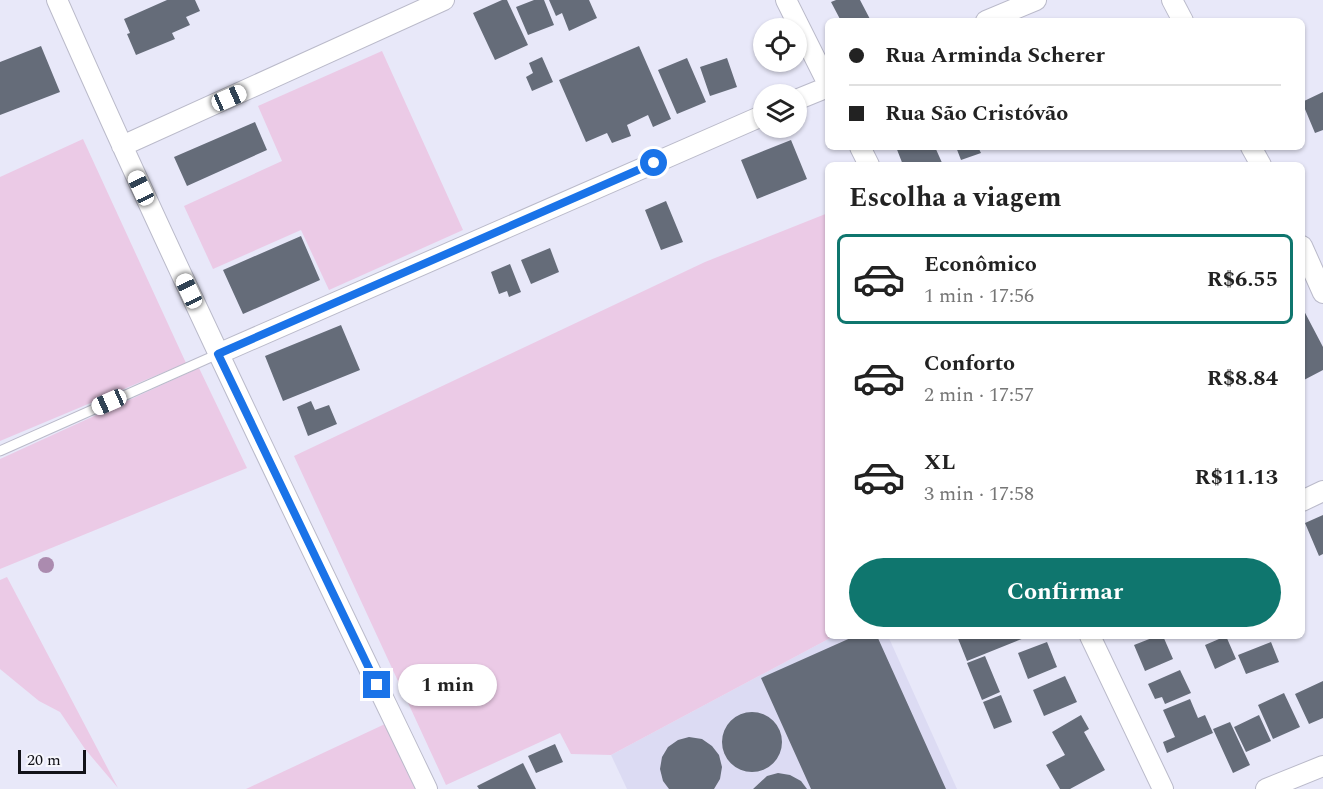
<!DOCTYPE html>
<html lang="pt">
<head>
<meta charset="utf-8">
<style>
	:root { --surface:#fff; --page:#f2f2f2; --text:#222; --muted:#767676; --line:#e0e0e0; --accent:#0f766e }
	body { margin:0; font-family:Spectral,serif; background:var(--page); color:var(--text); height:100vh; display:flex; flex-direction:column; font-size:22px; white-space:nowrap }
	* { box-sizing:border-box; margin:0 }
	p { font-size:20px; color:var(--muted) }
	.icon { flex:none; width:33px; height:33px; fill:none; stroke:currentColor; stroke-width:2; stroke-linecap:round; stroke-linejoin:round }
	.map { position:relative; flex:1; overflow:hidden }
	.panel { position:absolute; left:825px; top:162px; width:480px; height:477px; display:flex; flex-direction:column; background:var(--surface); border-radius:9px; box-shadow:0 2px 4px #0004 }
	.panel>* { flex:none }
	.banner { position:absolute; left:825px; top:18px; width:480px; height:132px; border-radius:9px; box-shadow:0 2px 4px #0004; display:grid; align-content:center; height:132px; padding:0 24px; background:var(--surface) }
	.fabs { position:absolute; left:753px; top:18px; display:grid; gap:12px }
	.fabs a { display:grid; place-items:center; width:54px; height:54px; border-radius:50%; background:var(--surface); box-shadow:0 2px 4px #0004; font-size:30px }
	.scale { position:absolute; left:18px; bottom:15px; width:68px; box-sizing:border-box; padding-left:6px; border:3px solid #121218; border-top:0; font-size:16px; line-height:21px; white-space:nowrap; color:#121218; -webkit-text-stroke:4px #f6f6fd; paint-order:stroke }
	.end { position:absolute; width:27px; height:27px; margin:-14px; border:8px solid #1a73e8; background:#fff; box-shadow:0 0 0 3px #fff }
	.from { border-radius:50% }
	.bubble { position:absolute; height:42px; border-radius:21px; background:var(--surface); box-shadow:0 2px 4px #0004; font-size:20px; font-weight:700; line-height:42px; text-align:center }
	.car { position:absolute; width:18px; height:36px; margin:-18px -9px; border-radius:8px; box-shadow:0 0 4px 2px #0007; background:linear-gradient(#fff 24%,#345 0 40%,#fff 0 76%,#345 0 86%,#fff 0) }
	.banner b { display:flex; align-items:center; gap:21px; height:57px; font-size:22px }
	.banner b+b { border-top:2px solid var(--line) }
	.banner i { width:15px; height:15px; background:var(--text) }
	ul { padding:0; list-style:none }
	li { display:flex; align-items:center; gap:18px; height:90px; margin:0 12px 9px; padding:0 12px; border:3px solid transparent; border-radius:9px }
	li div { flex:1 }
	li b { display:block; font-size:22px }
	li em { font-style:normal; font-weight:700 }
	li.selected { border-color:var(--accent) }
	li>.icon { width:54px; height:54px; stroke-width:1.5 }
	h2 { padding:0 24px; font-size:27px; line-height:72px }
	.action { display:flex; gap:12px; margin-top:auto; padding:12px 24px }
	.action a { flex:1; height:69px; border-radius:36px; background:var(--accent); color:#fff; font-size:24px; font-weight:700; line-height:69px; text-align:center }
	.map>svg:first-child { display:block }
	.built { fill:#dcdbf3 }
	.green { fill:#ebcae6 }
	.building { fill:#656c79 }
	.lines { fill:none; stroke-linecap:round; stroke-linejoin:round }
	.service-casing { stroke:#babaca; stroke-width:11 }
	.minor-casing { stroke:#babaca; stroke-width:22 }
	.service { stroke:#fff; stroke-width:9 }
	.minor { stroke:#fff; stroke-width:20 }
	.tree { fill:#ab8baf }
	.route { stroke:#1a73e8; stroke-width:8 }
</style>
</head>
<body>
<div class="map">
<svg width="1323" height="789" viewBox="0 0 1323 789">
	<rect width="100%" height="100%" fill="#e8e8f9"/>
	<path class="built" d="M834,636H888L957,789H627L611,755Z"/>
	<path class="green" d="M382,51L463,230L329,290L301,230L213,269L184,206L282,161L258,106Z
		M83,139L186,363L0,441V177Z
		M828,213V636H834L611,755L571,754L560,733L446,785L294,456L705,262Z
		M199,368L247,468L0,569V459Z
		M7,577L118,788L85,749L60,712L39,701L0,669V580Z
		M385,724L415,789H246Z"/>
	<path class="building" d="M167,0H195L200,11L186,17L190,25L172,33L175,39L136,55L127,34L130,33L124,19Z
		M502,0H507L528,45L495,60L473,13Z
		M534,0H544L554,25L528,35L516,7Z
		M549,0H589L597,18L569,31L562,13L556,16Z
		M836,0H860L871,21H841L831,2Z
		M41,46L60,92L0,115V62Z
		M639,46L671,119L653,127L648,115L627,125L631,136L612,143L607,133L586,142L559,80Z
		M542,57L553,82L532,91L526,77L533,73L529,63Z
		M687,58L706,102L677,114L658,70Z
		M727,58L737,87L710,96L700,67Z
		M1323,92V130L1315,133L1302,102Z
		M255,122L267,150L187,186L174,157Z
		M791,140L807,179L757,199L741,160Z
		M896,147H935L943,165H903Z
		M956,147H978L981,153L961,160Z
		M666,201L683,242L661,250L645,210Z
		M301,236L320,280L243,314L223,270Z
		M550,248L559,272L531,284L521,260Z
		M510,264L521,292L509,297L507,291L499,294L491,272Z
		M1302,307L1323,347V370L1302,381Z
		M341,325L360,370L283,401L265,356Z
		M311,401L315,410L329,405L337,424L308,436L297,407Z
		M1323,515V554L1319,556L1305,523Z
		M855,636H877L946,789H811L761,678Z
		M957,636H1029L967,661Z
		M1157,636H1163L1173,659L1145,671L1134,645Z
		M1226,636L1236,659L1215,669L1205,645Z
		M1047,642L1057,667L1028,679L1018,653Z
		M1271,642L1279,662L1246,674L1238,655Z
		M985,656L1000,692L982,700L967,663Z
		M1180,670L1191,693L1165,704L1162,697L1155,699L1148,684Z
		M1065,676L1077,702L1044,716L1033,690Z
		M1323,681V718L1309,724L1295,694Z
		M1284,693L1300,727L1273,739L1258,705Z
		M1001,695L1012,722L994,729L983,702Z
		M1190,699L1198,718L1205,715L1213,733L1167,753L1163,742L1175,737L1163,710Z
		M722 742a30 30 0 1 1 60 0a30 30 0 1 1-60 0Z
		M1081,715L1089,729L1084,732L1105,770L1070,789H1060L1046,765L1065,755L1052,732Z
		M1259,715L1271,741L1246,752L1234,727Z
		M1230,722L1250,765L1233,773L1213,729Z
		M689,737L702,739L712,746L719,755L722,767L720,779L714,789H669L663,781L660,769L662,757L668,747L678,740Z
		M555,744L563,762L536,773L528,756Z
		M523,763L536,789H479L477,786Z
		M778,773L790,775L801,781L807,789H753L767,776Z"/>
	<g class="lines">
		<defs>
			<path id="service" d="M0,451L218,354"/>
			<path id="minor" d="M57,0C174,266 301,527 427,789
				M786,0L828,84
				M1172,0L1183,21
				M986,21L1036,0
				M796,100L828,87
				M122,146L444,0
				M860,147L869,165
				M1251,147L1261,165
				M1302,246L1323,293
				M218,354L764,115
				M1302,501L1323,491
				M1090,636L1163,789
				M1266,789L1323,766"/>
		</defs>
		<use href="#service" class="service-casing"/>
		<use href="#minor" class="minor-casing"/>
		<use href="#service" class="service"/>
		<use href="#minor" class="minor"/>
	</g>
	<circle class="tree" cx="46" cy="565" r="8"/>
	<g class="lines">
		<path class="route" d="M377,685L218,354L654,163"/>
	</g>
</svg>
<div class="fabs">
<a><svg class="icon" aria-label="locate" viewBox="0 0 24 24"><circle cx="12" cy="12" r="6"/><path d="M12 2v4M12 18v4M2 12h4M18 12h4"/></svg></a>
<a><svg class="icon" aria-label="layers" viewBox="0 0 24 24"><path d="M12 4l9 5-9 5-9-5zM3 14l9 5 9-5"/></svg></a>
</div>
<div class="scale">20 m</div>
<i class="end from" style="left:654px;top:163px"></i>
<i class="end" style="left:377px;top:685px"></i>
<div class="bubble" style="left:398px;top:664px;width:99px">1 min</div>
<i class="car" style="left:229px;top:98px;rotate:66deg"></i>
<i class="car" style="left:141px;top:188px;rotate:335deg"></i>
<i class="car" style="left:189px;top:291px;rotate:335deg"></i>
<i class="car" style="left:109px;top:402px;rotate:246deg"></i>
<div class="banner">
<b><i class="from"></i>Rua Arminda Scherer</b>
<b><i></i>Rua São Cristóvão</b>
</div>
<section class="panel">
<h2>Escolha a viagem</h2>
<ul>
<li class="selected"><svg class="icon" aria-label="car" viewBox="0 0 24 24"><path d="M5 17H2v-5l4-1 3-4h7l3 4 3 1v5h-3M9 17h6M6 11h13"/><circle cx="7" cy="17" r="2"/><circle cx="17" cy="17" r="2"/></svg><div><b>Econômico</b><p>1 min · 17:56</p></div><em>R$6.55</em></li>
<li><svg class="icon" aria-label="car" viewBox="0 0 24 24"><path d="M5 17H2v-5l4-1 3-4h7l3 4 3 1v5h-3M9 17h6M6 11h13"/><circle cx="7" cy="17" r="2"/><circle cx="17" cy="17" r="2"/></svg><div><b>Conforto</b><p>2 min · 17:57</p></div><em>R$8.84</em></li>
<li><svg class="icon" aria-label="car" viewBox="0 0 24 24"><path d="M5 17H2v-5l4-1 3-4h7l3 4 3 1v5h-3M9 17h6M6 11h13"/><circle cx="7" cy="17" r="2"/><circle cx="17" cy="17" r="2"/></svg><div><b>XL</b><p>3 min · 17:58</p></div><em>R$11.13</em></li>
</ul>
<div class="action"><a>Confirmar</a></div>
</section>
</div>
</body>
</html>
